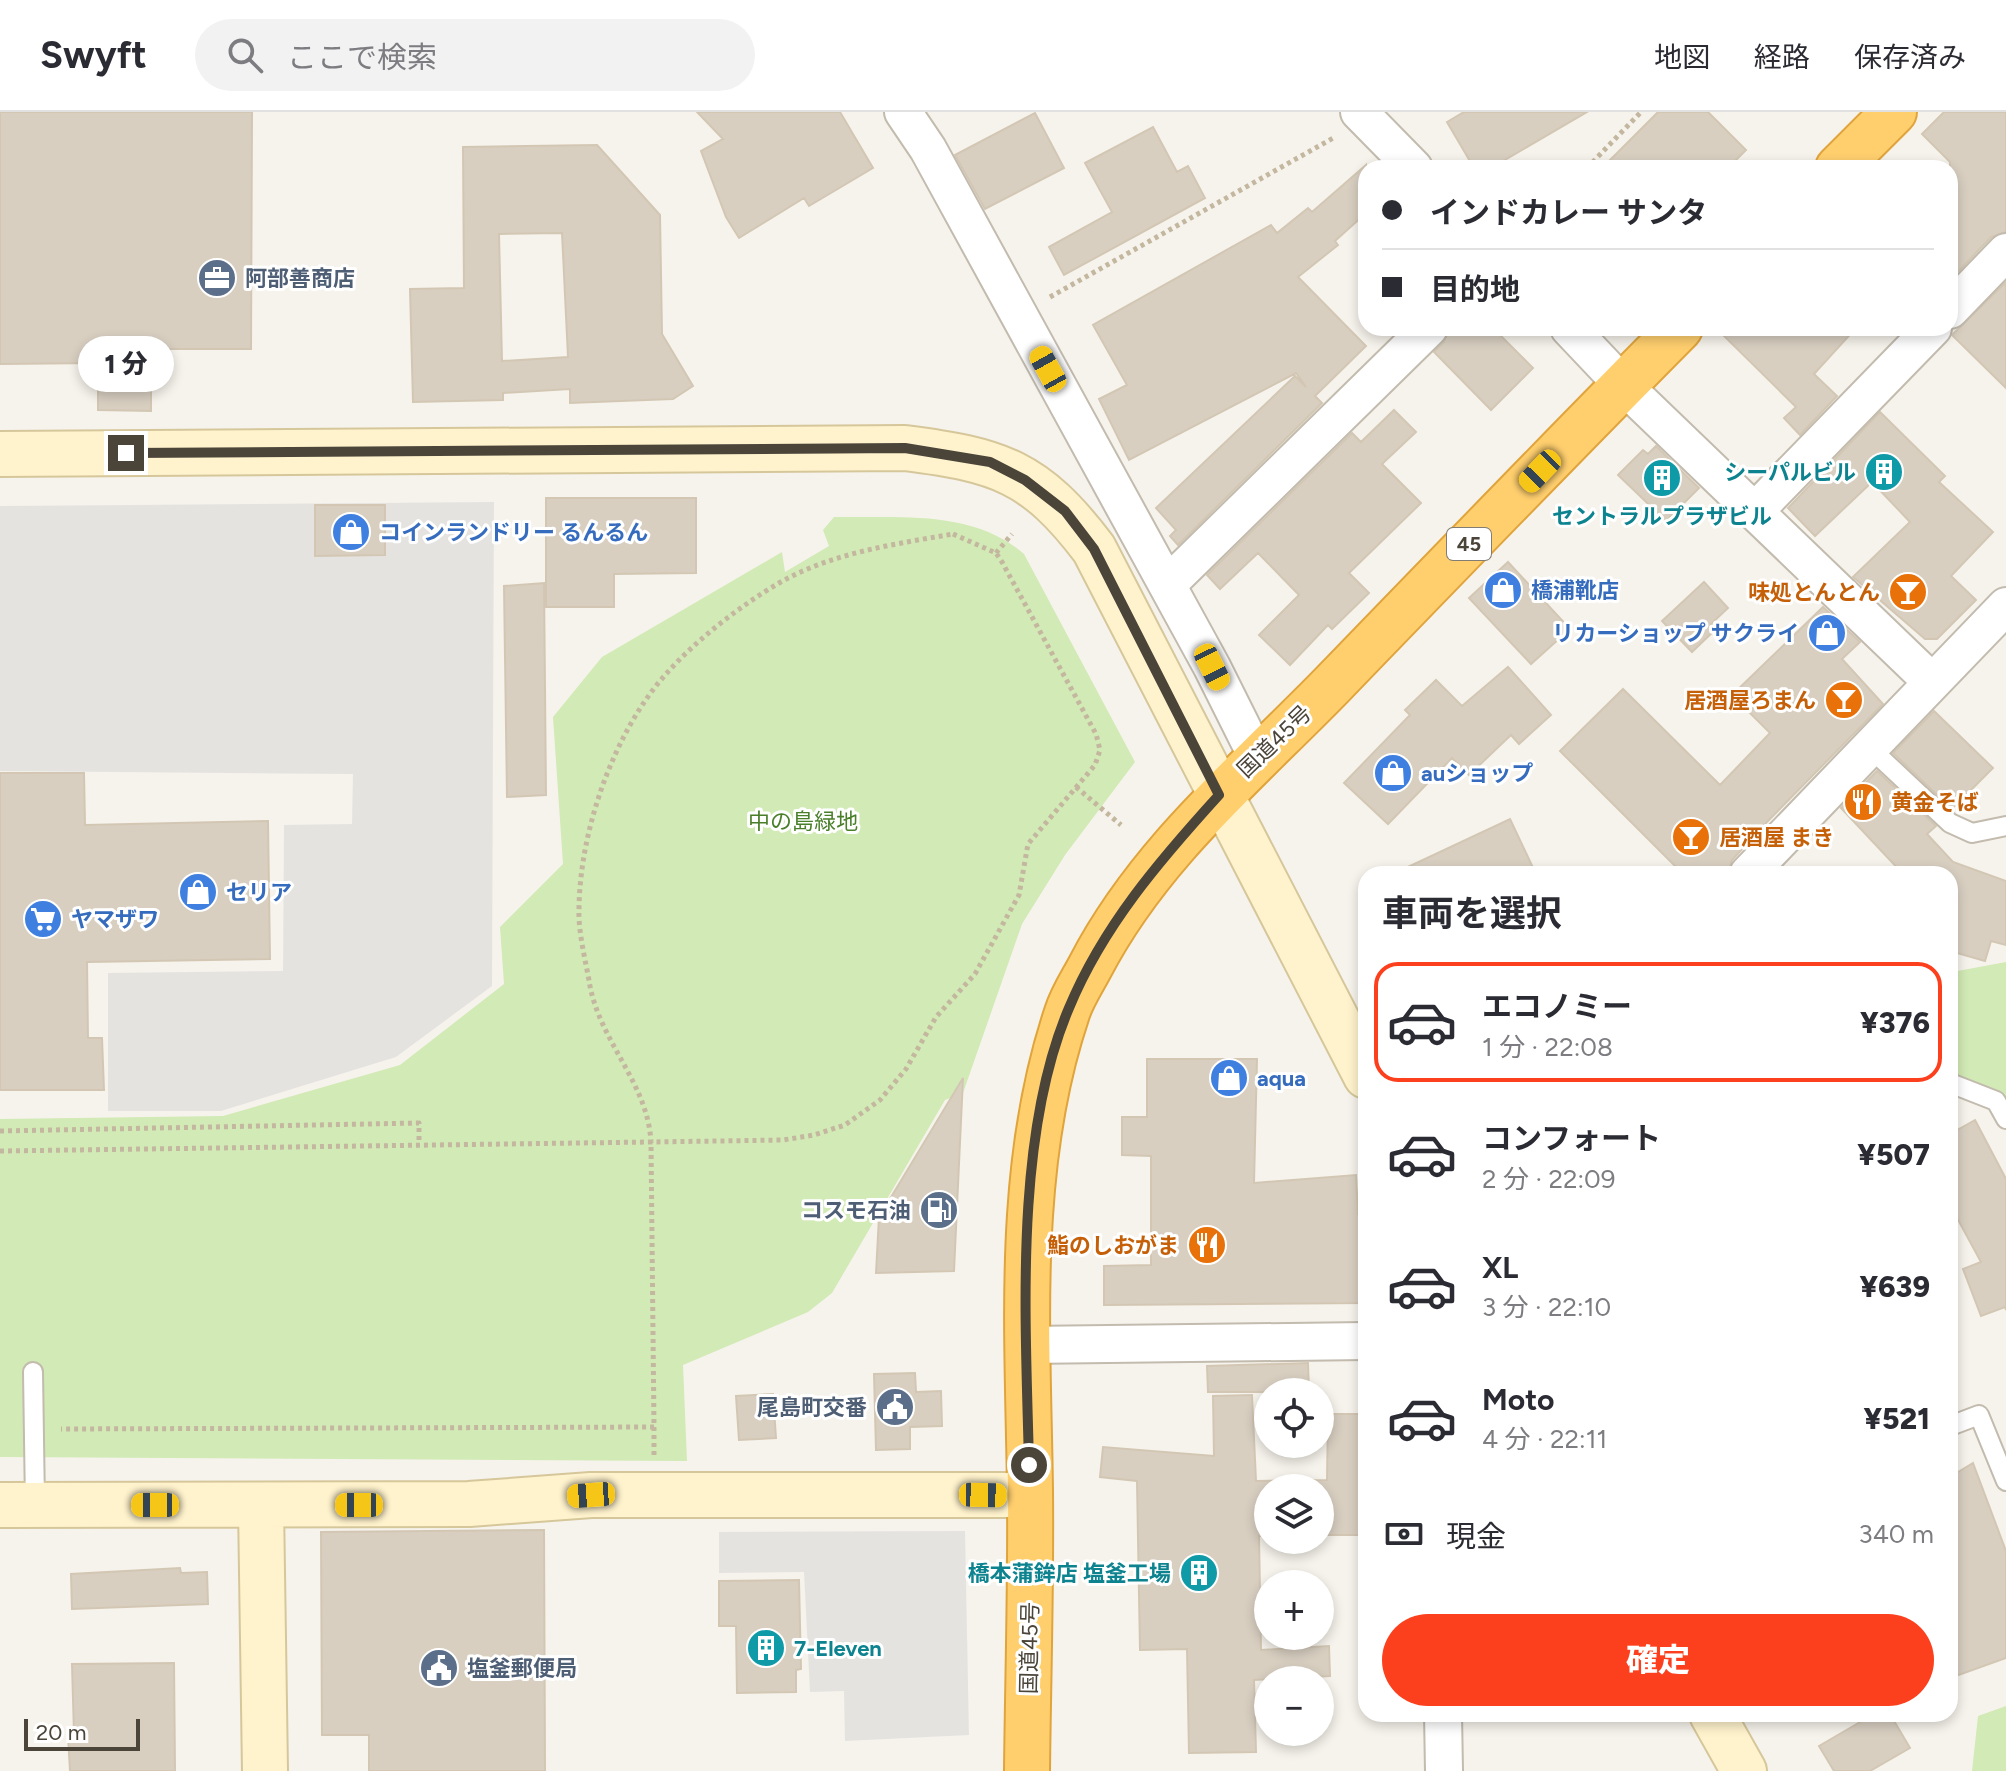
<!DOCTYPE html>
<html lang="ja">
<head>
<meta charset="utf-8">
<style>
	:root { --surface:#fff; --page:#f2f2f3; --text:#2b2b33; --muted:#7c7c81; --line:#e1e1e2; --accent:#fc3f1d }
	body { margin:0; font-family:Figtree,"Noto Sans JP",sans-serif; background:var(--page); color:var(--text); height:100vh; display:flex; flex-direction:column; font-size:30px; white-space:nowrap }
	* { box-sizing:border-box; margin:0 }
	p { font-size:26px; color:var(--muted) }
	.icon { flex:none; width:44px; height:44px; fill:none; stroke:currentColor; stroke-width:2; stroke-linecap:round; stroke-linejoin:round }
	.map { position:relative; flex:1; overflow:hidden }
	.panel { position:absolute; left:1358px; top:754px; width:600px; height:856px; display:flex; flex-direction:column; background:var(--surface); border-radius:24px; box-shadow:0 4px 12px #0003 }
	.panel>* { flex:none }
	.banner { position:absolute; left:1358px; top:48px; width:600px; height:176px; border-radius:24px; box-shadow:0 4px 12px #0003; display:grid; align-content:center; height:176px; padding:0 24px; background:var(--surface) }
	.fabs { position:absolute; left:1254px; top:1266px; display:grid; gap:16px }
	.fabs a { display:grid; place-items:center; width:80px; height:80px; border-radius:50%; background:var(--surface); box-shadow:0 4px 12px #0003; font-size:40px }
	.scale { position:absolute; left:24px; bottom:20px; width:116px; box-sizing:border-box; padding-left:8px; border:4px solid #4b4439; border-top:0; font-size:22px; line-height:28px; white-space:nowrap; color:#4b4439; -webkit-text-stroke:6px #fff; paint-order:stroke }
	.end { position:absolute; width:36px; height:36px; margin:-18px; border:10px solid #4b4439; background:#fff; box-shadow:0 0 0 4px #fff }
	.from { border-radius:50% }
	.bubble { position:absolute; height:56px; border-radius:28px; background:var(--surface); box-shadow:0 4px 12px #0003; font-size:26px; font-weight:800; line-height:56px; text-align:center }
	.car { position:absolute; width:24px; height:48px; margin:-24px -12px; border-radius:10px; box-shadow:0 0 6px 2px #0007; background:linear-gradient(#f5c518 24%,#345 0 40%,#f5c518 0 76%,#345 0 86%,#f5c518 0) }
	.banner b { display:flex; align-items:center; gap:28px; height:76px; font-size:30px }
	.banner b+b { border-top:2px solid var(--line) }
	.banner i { width:20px; height:20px; background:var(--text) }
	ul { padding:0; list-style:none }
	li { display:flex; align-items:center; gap:24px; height:120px; margin:0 16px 12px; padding:0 8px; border:4px solid transparent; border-radius:24px }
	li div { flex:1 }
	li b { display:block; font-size:30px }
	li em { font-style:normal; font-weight:800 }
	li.selected { border-color:var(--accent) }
	li>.icon { width:72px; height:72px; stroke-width:1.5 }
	h2 { padding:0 24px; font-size:36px; line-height:96px }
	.pay { display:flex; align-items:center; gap:20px; height:88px; padding:0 24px; font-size:30px }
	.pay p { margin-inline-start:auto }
	.primary-button { display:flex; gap:16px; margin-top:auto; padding:16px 24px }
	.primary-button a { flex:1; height:92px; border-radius:48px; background:var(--accent); color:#fff; font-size:32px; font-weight:800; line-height:92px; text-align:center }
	header { display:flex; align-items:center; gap:48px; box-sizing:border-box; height:112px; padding:0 40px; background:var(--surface); border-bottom:2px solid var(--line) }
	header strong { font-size:38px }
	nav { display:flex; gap:44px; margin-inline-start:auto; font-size:28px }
	.search { width:560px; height:72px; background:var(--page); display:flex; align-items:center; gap:20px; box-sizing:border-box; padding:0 28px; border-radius:44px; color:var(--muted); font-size:30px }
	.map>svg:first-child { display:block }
	.green { fill:#d2eab5 }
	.parking { fill:#e5e3e0 }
	.building { fill:#d8cfc1; stroke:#d3c7b4; stroke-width:2; fill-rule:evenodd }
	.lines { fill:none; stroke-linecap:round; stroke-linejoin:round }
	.lane-casing { stroke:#c2bbae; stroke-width:22 }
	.street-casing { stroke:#c2bbae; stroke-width:40 }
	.secondary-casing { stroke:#d6c79b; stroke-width:48 }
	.highway-casing { stroke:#e0a43c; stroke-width:48 }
	.path { stroke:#c4b79f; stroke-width:5; stroke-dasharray:4 4; stroke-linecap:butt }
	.lane { stroke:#fff; stroke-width:18 }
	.street { stroke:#fff; stroke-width:36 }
	.secondary { stroke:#fff3cd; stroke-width:44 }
	.highway { stroke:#ffcf6e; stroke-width:44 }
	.route { stroke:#4b4439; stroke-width:10 }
	.labels { text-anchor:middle; stroke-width:6; stroke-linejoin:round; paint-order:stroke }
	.shield { fill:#fff; stroke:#817c74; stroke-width:2 }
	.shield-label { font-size:20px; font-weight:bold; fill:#4b4439 }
	.service-label { font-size:22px; font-weight:bold; fill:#4e5e75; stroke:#fff; text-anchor:start }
	.culture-label { font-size:22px; font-weight:bold; fill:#0d838f; stroke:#fff; text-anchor:end }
	.shop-label { font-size:22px; font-weight:bold; fill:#366cbe; stroke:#fff; text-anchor:start }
	.food-label { font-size:22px; font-weight:bold; fill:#c56008; stroke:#fff; text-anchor:end }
	.street-label { font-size:22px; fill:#4b4439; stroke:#fff }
	.park-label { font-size:22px; fill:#4a7f2a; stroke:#fff }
</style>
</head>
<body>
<header>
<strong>Swyft</strong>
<div class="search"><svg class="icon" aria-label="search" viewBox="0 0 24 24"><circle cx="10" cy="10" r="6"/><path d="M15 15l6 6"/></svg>ここで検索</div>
<nav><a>地図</a><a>経路</a><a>保存済み</a></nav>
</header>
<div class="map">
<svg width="2006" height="1659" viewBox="0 0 2006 1659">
	<rect width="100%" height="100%" fill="#f6f3ec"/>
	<path class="green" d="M834,405C898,406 973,397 1024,442L1135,650L1065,743L1022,812L963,981L945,988L832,1181L808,1200L683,1253L687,1349L0,1345V1007L223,1004L400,953L504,872L500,815L563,752L553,605L602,545L782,440L785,460L829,434L823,418Z
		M2006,850V984L1953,971L1952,860Z
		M2006,1594V1659H1972L1978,1604Z"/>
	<path class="parking" d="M494,390L492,874L396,945L221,999H108V861L283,859L284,713L352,712L353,662L0,659V394Z
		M965,1419L969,1623L845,1629L844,1579L810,1580L804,1460L719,1461V1420Z"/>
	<path class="building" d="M0,0H252L251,237H151V299L98,298V251L0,252Z
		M697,0H840L873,56L809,94L804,86L739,126L726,105L701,39L723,27Z
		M1464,0H1587L1491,56H1474L1447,10Z
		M1658,0H1708L1746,38L1728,56H1602Z
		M1944,0H2006V120L1991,125L1950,168V50L1922,22Z
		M1035,1L1064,56L985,97L955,43Z
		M1153,15L1177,60L1188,54L1205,86L1064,163L1049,135L1112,100L1085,51Z
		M597,33L660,103L662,222L693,274L673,287L570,291V277L503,281V288L413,290L410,177L464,176L463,35ZM562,121L568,245L502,249L499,122Z
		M1366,53V101L1335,129L1338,133L1298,165L1366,234L1315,284L1322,291L1178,433L1170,424L1176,418L1156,396L1295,264L1306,275L1296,261L1129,348L1099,287L1127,273L1093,213L1271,113L1277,121L1308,96L1312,100Z
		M2006,170V276L1952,223Z
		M1449,216H1493L1533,256L1491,298L1434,240L1444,230Z
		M1716,216H1856L1814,262L1837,284L1800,323L1784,306L1796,295Z
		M1394,298L1416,320L1382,352L1421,391L1349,461L1369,481L1332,517L1328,513L1290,553L1259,523L1299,483L1258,441L1220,477L1207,463L1352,321L1361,330Z
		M1880,300L1945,364L1939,370L1993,420L1951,464L1976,488L1937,527H1925L1853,465L1910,410L1872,370L1815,424L1788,396Z
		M1656,334L1699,376L1666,409L1618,363L1643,338L1648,342Z
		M546,386H696V461L614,462V495H546Z
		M315,393H385V443L315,444Z
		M1508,450L1570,517L1531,552L1469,486Z
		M1704,470L1728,496L1711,512L1716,517L1692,540L1662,509Z
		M544,471L546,683L507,685L504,474Z
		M1823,495L1860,530L1842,547L1883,592L1765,712L1732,748L1728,762H1683L1560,639L1623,577L1720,673L1770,621L1732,583Z
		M1508,555L1551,603L1519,632L1511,623L1469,663L1452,646L1388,712L1344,671L1410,603L1405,598L1436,568L1462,594Z
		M1934,599L1993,656L1952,697L1893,641Z
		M1877,659L1936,714L1927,722L1953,750L2006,769V833L1991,829L1985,849L1950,839V762H1903L1841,696Z
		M0,661H84L85,713L268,709L270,847L87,850L88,926H102L104,978H0Z
		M1510,707L1536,762H1393Z
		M1147,947H1257L1254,1071L1356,1063L1358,1102H1366V1191L1104,1193V1154L1151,1153V1044L1122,1043V1005H1147Z
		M963,966L954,1159L876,1161L879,1105Z
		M1975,1008L2006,1067V1198L2005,1195L1981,1204L1963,1157L1981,1150L1950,1093V1022Z
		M1308,1251L1309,1280H1208L1207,1254Z
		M915,1261L916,1280L941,1279L942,1314L910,1315V1337L876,1338L874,1262Z
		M773,1282L776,1326L739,1328L736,1284Z
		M1252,1283L1256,1369L1327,1368L1328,1302H1366V1423H1320V1376H1268V1424H1259L1261,1538L1329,1534L1330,1564L1254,1568L1256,1640L1189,1641L1187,1537L1140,1538L1137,1369L1100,1365L1103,1335L1214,1344L1213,1284Z
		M1973,1351L2006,1439V1546L1950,1566V1365Z
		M544,1418L545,1659H369V1623H322L321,1420Z
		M180,1456L181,1461L207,1460L208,1492L72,1497L71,1462Z
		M799,1468L801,1557L796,1558V1580L737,1581L736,1514H719V1469Z
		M174,1551L175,1659H70L68,1624L74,1623L72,1552Z
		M1874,1602H1890L1910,1636L1870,1659H1834L1819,1634Z"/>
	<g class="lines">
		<defs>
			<path id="lane" d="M1869,635L1950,711L1972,721L2006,714
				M1950,971L1996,989L2006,1007
				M33,1260L35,1393
				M1950,1314L1979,1303L2006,1369"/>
			<path id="street" d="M903,0L928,37L1212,555L1258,647
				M1359,0L1414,56
				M1950,198L2006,140
				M1569,216L1623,273L1932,570
				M1755,399L1933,216
				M1167,473L1429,216
				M1748,762L2006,494
				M1026,1233L1366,1229
				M1443,1602L1444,1659"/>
			<path id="secondary" d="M0,342L905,336C999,348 1035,359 1094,437L1366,964
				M0,1393L469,1392L591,1383H1030
				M261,1394L265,1659
				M1712,1602L1744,1659"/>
			<path id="highway" d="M1838,56L1894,0
				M1027,1659C1028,1566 1031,1473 1030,1379C1028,1220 1015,1055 1067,901C1072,885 1082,870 1090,855C1148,743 1244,663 1331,574C1447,454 1563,334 1680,216"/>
		</defs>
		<use href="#lane" class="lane-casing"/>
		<use href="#street" class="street-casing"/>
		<use href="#secondary" class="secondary-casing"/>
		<use href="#highway" class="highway-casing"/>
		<path class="path" d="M1587,56L1641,0
			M1050,185L1335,25
			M953,422L996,441L1002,450L1096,622L1100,638L1095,653L1028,732L1019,783L975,862L936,905L906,957L880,988L845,1013L814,1023L783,1028L651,1030C648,972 601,931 590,874C586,850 578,821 579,796C580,718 614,620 666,562C696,528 740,494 779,471C831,441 895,432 953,422Z
			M996,441L1012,422
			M1076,675L1121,713
			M0,1019L419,1011V1032
			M0,1039L651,1030L654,1315L61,1317
			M654,1343V1315"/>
		<use href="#lane" class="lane"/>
		<use href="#street" class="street"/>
		<use href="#secondary" class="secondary"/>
		<use href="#highway" class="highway"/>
	</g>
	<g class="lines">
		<path class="route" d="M126,341L905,336L990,350L1025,368L1065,399L1094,437L1219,683C1160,748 1103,814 1069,896C1013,1027 1026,1213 1029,1353"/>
	</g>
	<defs>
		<symbol id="office-disc" viewBox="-11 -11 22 22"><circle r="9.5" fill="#5c6f8a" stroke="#fff"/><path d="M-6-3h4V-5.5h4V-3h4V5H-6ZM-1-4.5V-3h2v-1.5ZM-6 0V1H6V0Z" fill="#fff"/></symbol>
		<symbol id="building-disc" viewBox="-11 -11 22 22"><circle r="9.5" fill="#0f9aa8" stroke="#fff"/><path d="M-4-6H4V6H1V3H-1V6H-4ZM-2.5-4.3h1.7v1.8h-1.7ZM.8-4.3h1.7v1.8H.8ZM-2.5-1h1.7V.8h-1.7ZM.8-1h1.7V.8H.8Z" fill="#fff"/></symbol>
		<symbol id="shop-disc" viewBox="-11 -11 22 22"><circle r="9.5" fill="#3f7fe0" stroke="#fff"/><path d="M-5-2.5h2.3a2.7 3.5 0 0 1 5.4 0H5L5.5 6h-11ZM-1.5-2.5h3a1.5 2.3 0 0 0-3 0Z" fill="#fff"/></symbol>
		<symbol id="bar-disc" viewBox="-11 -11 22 22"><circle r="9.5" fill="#e8710a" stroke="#fff"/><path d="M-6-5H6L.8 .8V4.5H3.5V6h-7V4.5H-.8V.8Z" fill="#fff"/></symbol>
		<symbol id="restaurant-disc" viewBox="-11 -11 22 22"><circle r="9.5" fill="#e8710a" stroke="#fff"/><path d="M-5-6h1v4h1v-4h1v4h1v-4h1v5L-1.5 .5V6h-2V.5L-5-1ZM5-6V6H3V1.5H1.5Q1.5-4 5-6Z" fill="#fff"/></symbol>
		<symbol id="supermarket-disc" viewBox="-11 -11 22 22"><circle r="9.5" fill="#3f7fe0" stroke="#fff"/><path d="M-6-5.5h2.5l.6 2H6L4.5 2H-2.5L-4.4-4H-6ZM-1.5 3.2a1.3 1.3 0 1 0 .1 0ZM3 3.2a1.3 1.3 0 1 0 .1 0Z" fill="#fff"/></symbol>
		<symbol id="fuel-disc" viewBox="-11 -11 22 22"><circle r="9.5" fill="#5c6f8a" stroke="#fff"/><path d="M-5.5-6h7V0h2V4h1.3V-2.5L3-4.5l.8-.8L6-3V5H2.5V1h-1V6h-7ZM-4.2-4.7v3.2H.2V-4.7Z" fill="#fff"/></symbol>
		<symbol id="civic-disc" viewBox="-11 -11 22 22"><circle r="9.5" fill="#5c6f8a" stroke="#fff"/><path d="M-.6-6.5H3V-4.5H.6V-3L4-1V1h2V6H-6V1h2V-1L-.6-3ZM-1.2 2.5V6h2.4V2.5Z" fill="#fff"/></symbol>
	</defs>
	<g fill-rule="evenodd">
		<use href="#office-disc" x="195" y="144" width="44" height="44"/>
		<use href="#building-disc" x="1862" y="338" width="44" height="44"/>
		<use href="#building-disc" x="1640" y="344" width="44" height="44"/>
		<use href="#shop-disc" x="329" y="398" width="44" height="44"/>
		<use href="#shop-disc" x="1481" y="456" width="44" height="44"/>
		<use href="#bar-disc" x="1886" y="458" width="44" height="44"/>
		<use href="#shop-disc" x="1805" y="499" width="44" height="44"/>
		<use href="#bar-disc" x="1822" y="566" width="44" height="44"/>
		<use href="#shop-disc" x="1371" y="639" width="44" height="44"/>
		<use href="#restaurant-disc" x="1841" y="668" width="44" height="44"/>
		<use href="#bar-disc" x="1669" y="703" width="44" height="44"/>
		<use href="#shop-disc" x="176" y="758" width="44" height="44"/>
		<use href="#supermarket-disc" x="21" y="785" width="44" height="44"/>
		<use href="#shop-disc" x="1207" y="944" width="44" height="44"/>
		<use href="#fuel-disc" x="917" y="1076" width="44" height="44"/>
		<use href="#restaurant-disc" x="1185" y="1111" width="44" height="44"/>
		<use href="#civic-disc" x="873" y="1273" width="44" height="44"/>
		<use href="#building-disc" x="1177" y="1439" width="44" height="44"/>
		<use href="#building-disc" x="744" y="1514" width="44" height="44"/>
		<use href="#civic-disc" x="417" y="1534" width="44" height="44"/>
	</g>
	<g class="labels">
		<rect class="shield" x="1447" y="416" width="44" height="32" rx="6"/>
		<g class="shield-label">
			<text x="1469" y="439">45</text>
		</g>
		<g class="service-label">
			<text x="245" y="174">阿部善商店</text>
			<text x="911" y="1106" text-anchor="end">コスモ石油</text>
			<text x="867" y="1303" text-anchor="end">尾島町交番</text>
			<text x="467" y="1564">塩釜郵便局</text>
		</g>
		<g class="culture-label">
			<text x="1856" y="368">シーパルビル</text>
			<text x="1662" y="412" text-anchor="middle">セントラルプラザビル</text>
			<text x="1171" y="1469">橋本蒲鉾店 塩釜工場</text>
			<text x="794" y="1544" text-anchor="start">7-Eleven</text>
		</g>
		<g class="shop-label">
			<text x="379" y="428">コインランドリー るんるん</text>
			<text x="1531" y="486">橋浦靴店</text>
			<text x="1799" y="529" text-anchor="end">リカーショップ サクライ</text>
			<text x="1421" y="669">auショップ</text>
			<text x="226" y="788">セリア</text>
			<text x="71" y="815">ヤマザワ</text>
			<text x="1257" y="974">aqua</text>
		</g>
		<g class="food-label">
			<text x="1880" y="488">味処とんとん</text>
			<text x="1816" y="596">居酒屋ろまん</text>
			<text x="1891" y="698" text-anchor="start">黄金そば</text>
			<text x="1719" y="733" text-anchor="start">居酒屋 まき</text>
			<text x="1179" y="1141">鮨のしおがま</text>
		</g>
		<g class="street-label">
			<text transform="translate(1274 629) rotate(-44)" y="8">国道45号</text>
			<text transform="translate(1029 1536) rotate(-89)" y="8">国道45号</text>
		</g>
		<g class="park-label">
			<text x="803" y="717">中の島緑地</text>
		</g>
	</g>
</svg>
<div class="fabs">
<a><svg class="icon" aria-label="locate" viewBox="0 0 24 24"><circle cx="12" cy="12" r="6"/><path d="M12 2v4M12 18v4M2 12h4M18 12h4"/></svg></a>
<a><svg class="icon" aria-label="layers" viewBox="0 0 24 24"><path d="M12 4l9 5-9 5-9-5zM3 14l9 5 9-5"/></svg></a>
<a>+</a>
<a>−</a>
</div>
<div class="scale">20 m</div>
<i class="end from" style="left:1029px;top:1353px"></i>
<i class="end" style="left:126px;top:341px"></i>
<div class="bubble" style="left:78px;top:224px;width:96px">1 分</div>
<i class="car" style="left:1048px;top:257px;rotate:331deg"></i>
<i class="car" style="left:1540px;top:359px;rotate:224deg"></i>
<i class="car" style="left:1212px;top:555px;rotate:154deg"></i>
<i class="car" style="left:591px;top:1383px;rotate:266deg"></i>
<i class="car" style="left:983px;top:1383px;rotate:91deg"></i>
<i class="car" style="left:155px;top:1393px;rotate:270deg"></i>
<i class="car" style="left:359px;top:1393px;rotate:270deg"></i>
<div class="banner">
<b><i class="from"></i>インドカレー サンタ</b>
<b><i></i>目的地</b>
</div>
<section class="panel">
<h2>車両を選択</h2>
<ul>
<li class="selected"><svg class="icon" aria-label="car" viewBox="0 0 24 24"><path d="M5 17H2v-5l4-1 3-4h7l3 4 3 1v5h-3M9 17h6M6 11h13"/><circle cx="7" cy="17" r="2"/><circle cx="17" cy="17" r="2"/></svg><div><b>エコノミー</b><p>1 分 · 22:08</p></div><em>¥376</em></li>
<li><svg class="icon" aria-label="car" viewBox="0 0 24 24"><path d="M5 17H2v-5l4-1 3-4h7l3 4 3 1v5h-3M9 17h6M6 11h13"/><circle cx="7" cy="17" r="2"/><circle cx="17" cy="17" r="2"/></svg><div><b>コンフォート</b><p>2 分 · 22:09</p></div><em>¥507</em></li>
<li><svg class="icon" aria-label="car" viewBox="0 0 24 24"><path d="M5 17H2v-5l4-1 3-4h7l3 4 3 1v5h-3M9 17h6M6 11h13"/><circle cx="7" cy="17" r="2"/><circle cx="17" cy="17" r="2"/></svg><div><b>XL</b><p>3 分 · 22:10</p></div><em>¥639</em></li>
<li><svg class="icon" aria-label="car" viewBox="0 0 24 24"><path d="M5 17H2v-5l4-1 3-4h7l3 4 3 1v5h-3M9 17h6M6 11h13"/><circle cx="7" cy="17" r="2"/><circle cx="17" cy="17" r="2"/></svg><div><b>Moto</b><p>4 分 · 22:11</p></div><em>¥521</em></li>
</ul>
<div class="pay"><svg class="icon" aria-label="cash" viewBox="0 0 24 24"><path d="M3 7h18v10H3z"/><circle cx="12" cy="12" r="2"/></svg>現金<p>340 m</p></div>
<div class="primary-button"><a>確定</a></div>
</section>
</div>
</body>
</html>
